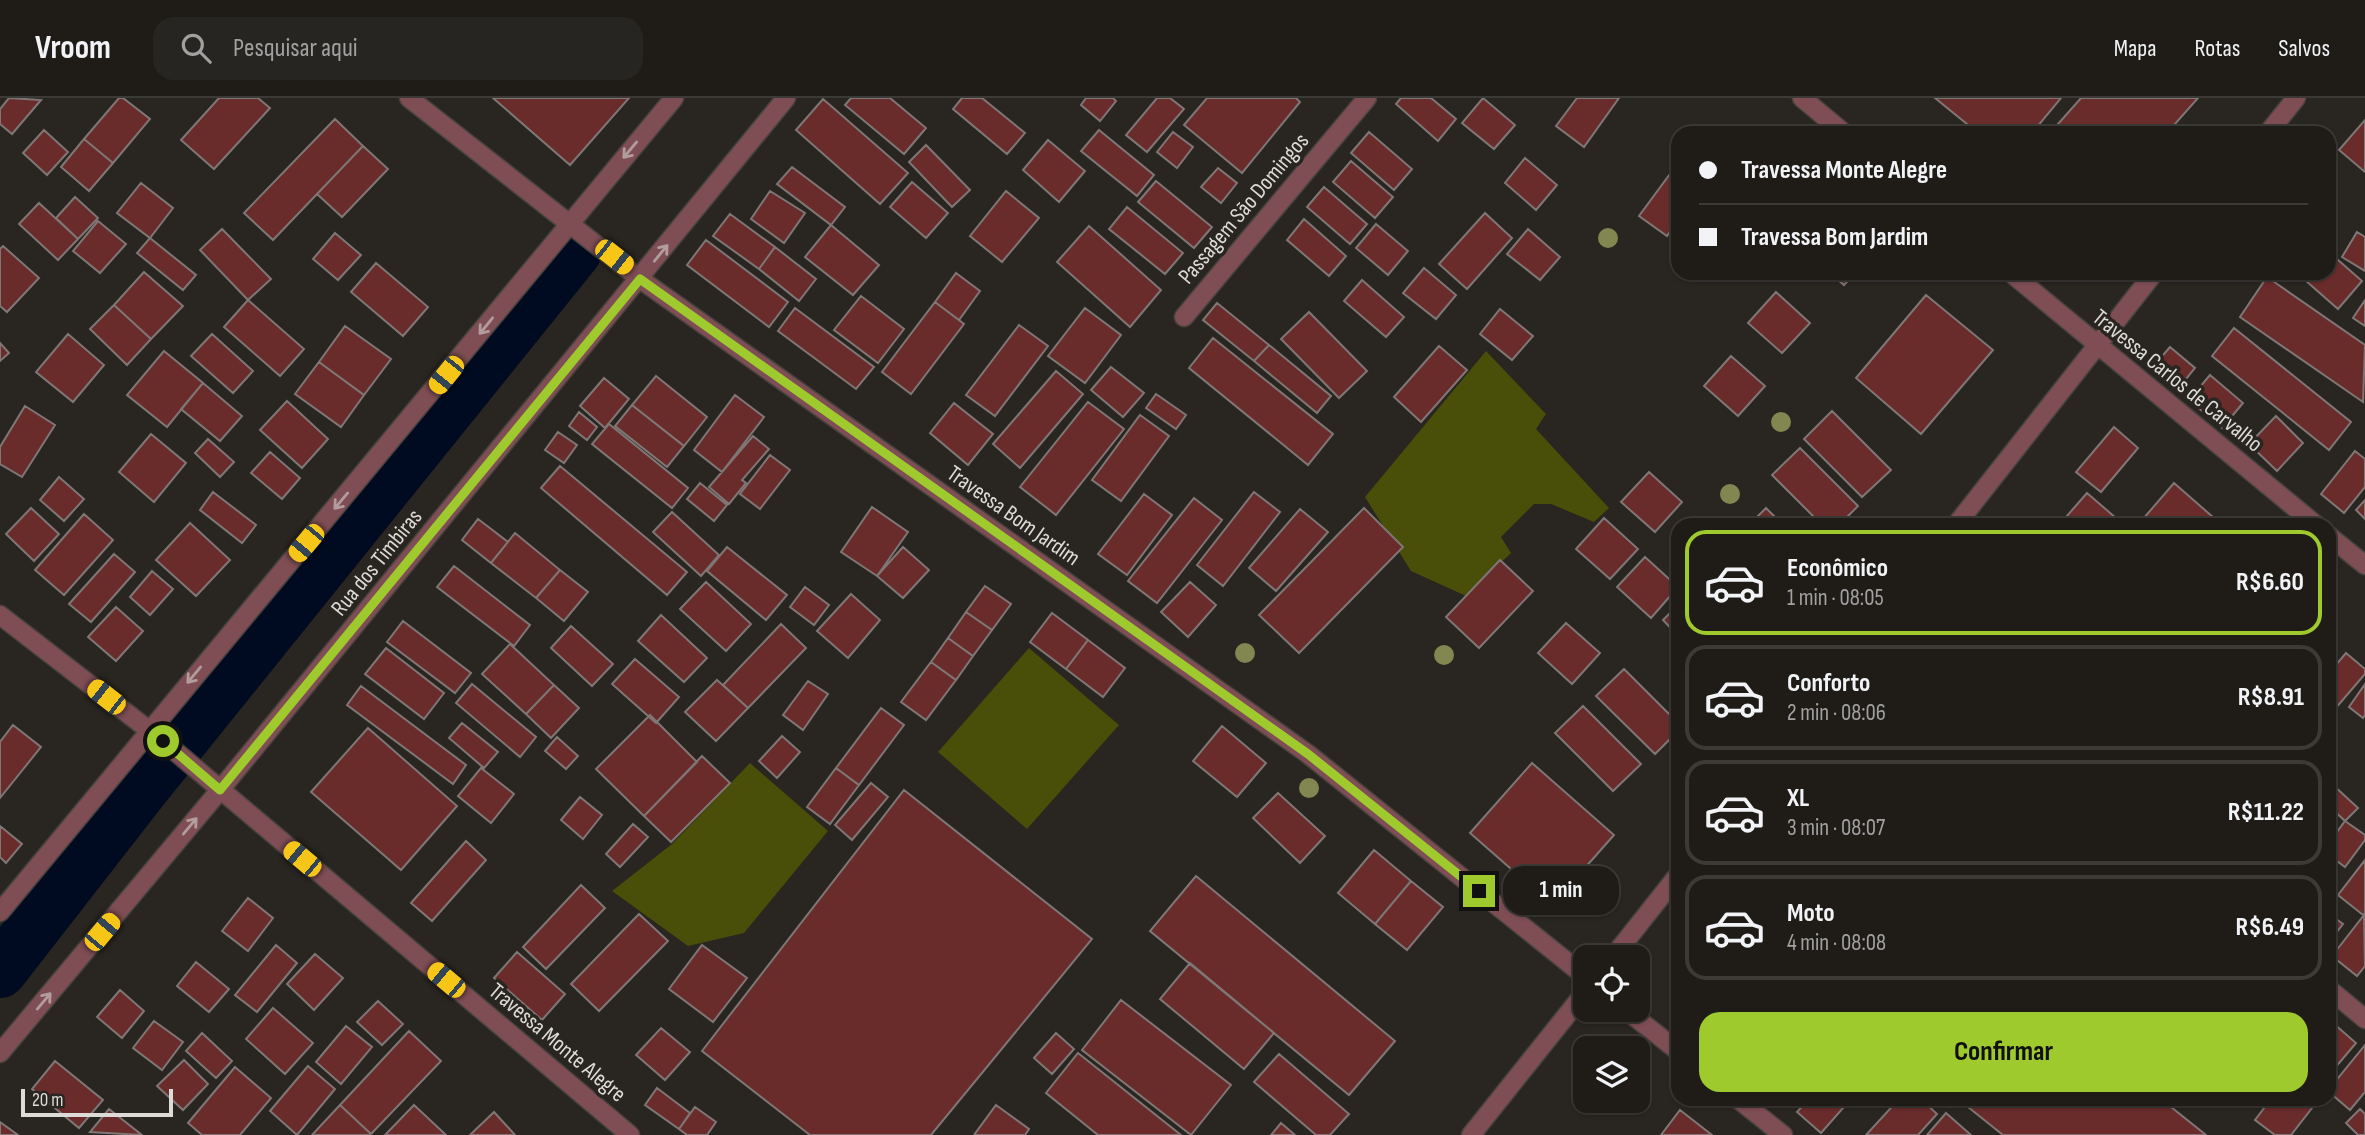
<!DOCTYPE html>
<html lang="pt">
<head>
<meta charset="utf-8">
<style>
	:root { --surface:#1f1c18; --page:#272521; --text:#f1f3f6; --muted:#a1a1a2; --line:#3c3a37; --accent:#9fca2d }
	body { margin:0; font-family:"Sofia Sans Condensed",sans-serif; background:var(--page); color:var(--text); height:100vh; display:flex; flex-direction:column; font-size:26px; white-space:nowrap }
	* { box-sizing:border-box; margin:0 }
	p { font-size:23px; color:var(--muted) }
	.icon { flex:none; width:38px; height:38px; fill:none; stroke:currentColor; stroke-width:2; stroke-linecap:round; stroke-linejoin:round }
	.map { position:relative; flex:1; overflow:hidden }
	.drawer { position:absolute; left:1671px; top:420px; width:665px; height:588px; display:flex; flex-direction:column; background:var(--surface); border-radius:21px; box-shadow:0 2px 5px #0004,0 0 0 2px var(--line) }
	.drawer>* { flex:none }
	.guide { position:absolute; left:1671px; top:28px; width:665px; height:154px; border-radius:21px; box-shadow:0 2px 5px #0004,0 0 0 2px var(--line); display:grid; align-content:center; height:154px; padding:0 28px; background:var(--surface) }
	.fabs { position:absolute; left:1573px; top:847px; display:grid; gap:14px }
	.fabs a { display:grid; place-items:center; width:77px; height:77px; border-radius:14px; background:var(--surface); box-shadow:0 2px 5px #0004,0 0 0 2px var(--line); font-size:35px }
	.scale { position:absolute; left:21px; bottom:18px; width:152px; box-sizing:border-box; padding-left:7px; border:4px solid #dddbd7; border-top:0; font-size:19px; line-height:24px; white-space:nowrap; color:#dddbd7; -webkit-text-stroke:5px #292520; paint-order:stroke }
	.end { position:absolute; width:32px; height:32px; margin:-16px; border:9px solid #9fca2d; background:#111; box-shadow:0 0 0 4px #111 }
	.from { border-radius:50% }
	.bubble { position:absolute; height:49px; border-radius:21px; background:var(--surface); box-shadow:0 2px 5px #0004,0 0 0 2px var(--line); font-size:23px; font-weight:700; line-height:49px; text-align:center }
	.car { position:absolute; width:21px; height:42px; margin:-21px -10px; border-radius:9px; box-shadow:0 0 5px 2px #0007; background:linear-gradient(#f5c518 24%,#345 0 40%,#f5c518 0 76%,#345 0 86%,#f5c518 0) }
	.guide b { display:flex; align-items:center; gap:24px; height:66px; font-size:26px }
	.guide b+b { border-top:2px solid var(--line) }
	.guide i { width:18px; height:18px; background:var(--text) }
	ul { padding:12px 0 0; list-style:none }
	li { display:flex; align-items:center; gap:21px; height:105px; margin:0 14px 10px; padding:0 14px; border:4px solid var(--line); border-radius:21px }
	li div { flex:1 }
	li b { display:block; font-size:26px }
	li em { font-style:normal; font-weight:700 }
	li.selected { border-color:var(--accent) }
	li>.icon { width:63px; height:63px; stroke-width:1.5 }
	.action { display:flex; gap:14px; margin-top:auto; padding:14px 28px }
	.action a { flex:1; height:80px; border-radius:21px; background:var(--accent); color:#111; font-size:28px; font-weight:700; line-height:80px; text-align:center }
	header { display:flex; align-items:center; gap:42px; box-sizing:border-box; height:98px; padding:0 35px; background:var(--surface); border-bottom:2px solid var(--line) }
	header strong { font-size:33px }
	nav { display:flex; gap:38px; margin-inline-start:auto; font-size:24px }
	.search { width:490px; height:63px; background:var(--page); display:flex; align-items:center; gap:18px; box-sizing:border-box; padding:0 24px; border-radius:21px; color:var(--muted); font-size:26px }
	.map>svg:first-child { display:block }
	.green { fill:#494e09 }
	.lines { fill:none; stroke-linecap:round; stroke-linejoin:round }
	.canal { stroke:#000b21; stroke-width:54 }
	.building { fill:#692c2b; stroke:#7f7676; stroke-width:2 }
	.minor-casing { stroke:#46423d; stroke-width:21 }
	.minor { stroke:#7f4e55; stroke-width:18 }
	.tree { fill:#828650 }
	.oneway { stroke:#b39c9c }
	.route { stroke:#9fca2d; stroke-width:9 }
	.labels { text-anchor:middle; stroke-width:7; stroke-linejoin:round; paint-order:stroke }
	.street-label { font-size:23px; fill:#dddbd7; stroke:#292520 }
</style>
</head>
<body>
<header>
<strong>Vroom</strong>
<div class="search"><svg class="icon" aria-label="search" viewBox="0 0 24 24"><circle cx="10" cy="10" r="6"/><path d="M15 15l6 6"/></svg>Pesquisar aqui</div>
<nav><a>Mapa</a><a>Rotas</a><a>Salvos</a></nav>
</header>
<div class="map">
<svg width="2365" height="1037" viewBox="0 0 2365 1037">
	<rect width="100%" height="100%" fill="#292520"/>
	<path class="green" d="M1486,253L1546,316L1536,331L1609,410L1594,424L1551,406H1534L1501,439L1511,455L1466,498L1411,473L1365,399Z
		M1029,550L1119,627L1027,731L938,654Z
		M750,665L828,733L744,835L688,848L612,793L672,746Z"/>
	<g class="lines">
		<path class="canal" d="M0,873L144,688L575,153"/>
	</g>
	<path class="building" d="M9,0L41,2L12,36L0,26V11Z
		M119,0H123L150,21L113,65L84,41Z
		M219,0H258L270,10L214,71L181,42Z
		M493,0H629L570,67Z
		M851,0H890L926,30L904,56L845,7Z
		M962,0H982L1025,35L1007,56L953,11Z
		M1086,0H1113L1116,3L1100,23L1081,7Z
		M1157,0H1170L1184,11L1147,54L1126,37Z
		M1207,0H1296L1300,4L1242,75L1184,27Z
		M1401,0H1431L1456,21L1438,43L1396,6Z
		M1483,0L1515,27L1494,51L1462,25Z
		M1577,0H1619L1584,49L1556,28Z
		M1935,0H2061L2032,35H1978Z
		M2081,0H2198L2167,35H2050Z
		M823,1L908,75L880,106L796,32Z
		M335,21L363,48L273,142L244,115Z
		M2365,22V74L2339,52Z
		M44,32L68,54L47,77L23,55Z
		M1099,32L1154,77L1137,98L1081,53Z
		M1173,34L1193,49L1177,70L1157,54Z
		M1369,34L1412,71L1394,92L1351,55Z
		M84,41L113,65L89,93L61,69Z
		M1048,42L1085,73L1059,104L1023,72Z
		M926,47L970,92L952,109L909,64Z
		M363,48L388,71L342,119L317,96Z
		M1525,60L1557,87L1536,112L1505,85Z
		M1351,63L1393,99L1375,120L1333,84Z
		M1678,65V122L1667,138L1639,118Z
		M792,69L845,109L831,127L777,86Z
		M1218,70L1237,85L1221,105L1201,89Z
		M1156,83L1212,129L1194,150L1138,104Z
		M912,84L948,115L926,140L890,109Z
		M141,85L173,110L150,140L117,115Z
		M1324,89L1367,126L1350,146L1307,109Z
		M770,93L805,115L784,145L751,121Z
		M1006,93L1039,120L1002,164L970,138Z
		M75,99L98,120L78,141L56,120Z
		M39,105L78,141L58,162L19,126Z
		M1127,109L1183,155L1165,176L1109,131Z
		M1485,115L1512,140L1467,191L1439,166Z
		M730,116L775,149L759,171L713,138Z
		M1304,121L1346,158L1329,178L1287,142Z
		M98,123L126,146L100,175L73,153Z
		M1376,126L1408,153L1388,177L1356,150Z
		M831,127L879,167L853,197L805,159Z
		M1089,128L1161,192L1130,229L1057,164Z
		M222,131L271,181L248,202L200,152Z
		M1528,131L1560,159L1540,182L1507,156Z
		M2357,134L2365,139V173L2342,159Z
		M335,135L361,157L338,182L313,161Z
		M150,140L196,177L183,192L137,155Z
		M706,142L788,204L769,229L687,167Z
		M3,148L39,180L7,214L0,208V151Z
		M775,149L816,181L799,203L759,171Z
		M2329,154L2362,183L2338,211L2297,175H2329Z
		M376,165L428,209L403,238L351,194Z
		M1424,170L1456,197L1436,221L1403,195Z
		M144,174L183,208L151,241L114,207Z
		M956,175L980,193L959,222L935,204Z
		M1830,175H1855L1844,187Z
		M2267,179L2365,247L2363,304L2240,219Z
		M1362,182L1404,219L1386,239L1344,203Z
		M1776,194L1810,225L1782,255L1748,225Z
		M1926,197L1993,252L1921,336L1856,280Z
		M861,198L904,231L878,265L834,232Z
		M248,202L304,251L280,278L224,229Z
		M2365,202V228L2353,220Z
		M935,204L964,226L911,296L882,274Z
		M1217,205L1269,247L1254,263L1203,222Z
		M114,207L151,241L127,267L90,231Z
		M795,210L874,269L856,291L778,233Z
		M1085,210L1121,237L1085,285L1048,258Z
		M1500,211L1533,238L1512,262L1480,236Z
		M1309,214L1367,273L1339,300L1281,241Z
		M1019,227L1048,248L995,318L966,297Z
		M345,228L391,261L364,297L319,264Z
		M2234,230L2351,324L2329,352L2212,258Z
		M68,236L104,267L73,304L36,274Z
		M212,236L253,273L233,295L191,258Z
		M1213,240L1333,336L1308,367L1189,270Z
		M0,245L9,255L0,263Z
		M1269,247L1331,298L1317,315L1254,263Z
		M1439,248L1467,272L1421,324L1394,299Z
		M2170,249L2195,270L2178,291L2153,269Z
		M164,253L203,285L167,329L127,297Z
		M1731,258L1765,288L1738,318L1704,288Z
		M319,264L364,297L341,329L295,296Z
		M1111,269L1144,295L1123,319L1091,292Z
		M1056,273L1083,296L1020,370L993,346Z
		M2210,277L2243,305L2222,330L2189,302Z
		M656,278L707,319L684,348L632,307Z
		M604,280L629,301L605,330L580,308Z
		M203,285L242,318L220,343L181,311Z
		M1156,296L1186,317L1176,331L1146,310Z
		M735,297L764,319L722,374L694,352Z
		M287,303L328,341L302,370L260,332Z
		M1088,304L1124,331L1056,417L1020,389Z
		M954,305L993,336L968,367L930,335Z
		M632,307L684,348L667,369L615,328Z
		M25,308L55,327L22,379L0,366V349Z
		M1832,313L1891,372L1862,399L1804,341Z
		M579,314L597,329L587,342L569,328Z
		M1140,317L1169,338L1121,403L1092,382Z
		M2276,318L2303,345L2277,373L2249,346Z
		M609,326L688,390L672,410L592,346Z
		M2114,329L2138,350L2101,394L2076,374Z
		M558,334L577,347L564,365L545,352Z
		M151,336L186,365L154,404L119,374Z
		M753,338L769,351L742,382L746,385L729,406L709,389Z
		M208,341L234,364L220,379L195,355Z
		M1800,350L1858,408L1839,427H1822L1772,377Z
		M2355,353L2365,361V389L2344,415L2321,396Z
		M270,354L300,380L282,401L251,375Z
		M770,357L790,372L760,411L740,396Z
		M560,368L687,474L667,497L541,390Z
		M1649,374L1682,404L1655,434L1621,404Z
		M59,379L84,401L64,423L40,402Z
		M700,385L727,407L714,423L687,401Z
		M2174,385L2222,427H2150L2143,421Z
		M213,394L256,427L242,445L200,412Z
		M1254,394L1280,414L1223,488L1197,467Z
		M2087,395L2124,427H2059Z
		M1144,396L1172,417L1127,477L1098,456Z
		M1194,400L1222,422L1157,505L1128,483Z
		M2365,402V421L2356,412Z
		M872,409L908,434L877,478L841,454Z
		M31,410L59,436L34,463L6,436Z
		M1364,410L1403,449L1299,555L1259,517Z
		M1766,410L1783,427H1749Z
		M1300,411L1328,434L1276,493L1249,470Z
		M672,414L719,457L701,478L653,434Z
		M84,416L113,442L64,497L35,472Z
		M1604,420L1638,451L1610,481L1576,451Z
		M478,421L508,444L491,465L462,442Z
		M190,425L230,462L196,498L156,462Z
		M515,435L560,472L536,500L491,465Z
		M727,449L787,497L766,522L707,473Z
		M903,449L929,472L903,500L877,478Z
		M114,456L135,474L91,524L69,506Z
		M1645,459L1678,489L1651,520L1617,489Z
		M1500,462L1533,493L1479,550L1446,519Z
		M454,468L530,527L514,548L437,489Z
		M560,472L588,494L564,523L536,500Z
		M152,473L173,491L150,517L130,499Z
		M706,484L751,526L726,553L680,511Z
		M1190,484L1216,507L1188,539L1161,514Z
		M985,488L1011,506L992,532L966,514Z
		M805,489L829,507L814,527L790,509Z
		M851,496L880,522L848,560L817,533Z
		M1678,507V538L1663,522Z
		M116,509L143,533L116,563L88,539Z
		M966,514L992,532L973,558L948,540Z
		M1052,515L1088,542L1066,571L1030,544Z
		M661,517L707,560L684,584L638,543Z
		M403,523L471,575L455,595L387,544Z
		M1566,525L1600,555L1572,586L1538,555Z
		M781,526L806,550L748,610L723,587Z
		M571,528L613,566L592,588L551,550Z
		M948,540L973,558L956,582L931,564Z
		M1088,542L1125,570L1103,599L1066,571Z
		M510,546L554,587L526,616L482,576Z
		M386,550L444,595L424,621L365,576Z
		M2346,555L2365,571V576L2329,618V575Z
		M635,561L679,599L656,625L612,586Z
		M931,564L956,582L926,622L901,604Z
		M1624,571L1678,625V633L1655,656L1596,598Z
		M717,582L748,610L716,643L685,614Z
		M808,583L828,596L803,632L783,617Z
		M472,586L536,639L520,659L456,605Z
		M2365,586V617L2363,620L2349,609Z
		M554,587L579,610L551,640L526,616Z
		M361,588L466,667L453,686L347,607Z
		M1583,608L1641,666L1613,693L1555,635Z
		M881,610L904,627L859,687L836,670Z
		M650,617L697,664L644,718L596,671Z
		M462,625L498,654L484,670L449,640Z
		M13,627L41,649L0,700V644Z
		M1222,628L1266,665L1237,699L1193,663Z
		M368,630L457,708L401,772L311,694Z
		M782,638L800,654L777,680L759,663Z
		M557,639L578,658L566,671L545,653Z
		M702,658L730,685L671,744L644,718Z
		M1532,665L1614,737L1552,807L1470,735Z
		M481,670L514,696L491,725L458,698Z
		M836,670L859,687L830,726L807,709Z
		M871,685L888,699L852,742L835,727Z
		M2332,686L2358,710L2345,723L2329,708Z
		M904,692L1092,841L931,1037H810L702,953Z
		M1278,695L1325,738L1300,765L1253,720Z
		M580,699L602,717L583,741L561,722Z
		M2345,723L2365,737V742L2345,769L2329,757V745Z
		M633,726L648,739L620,769L606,756Z
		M0,728L22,746L6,765L0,759Z
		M466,743L486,762L432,823L411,805Z
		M1374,752L1411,783L1375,826L1338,795Z
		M2365,762V815L2363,817L2338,797Z
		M1196,778L1395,943L1349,997L1150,833Z
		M1411,783L1443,809L1407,852L1375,826Z
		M581,787L605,810L546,871L523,849Z
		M248,800L273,820L248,853L222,833Z
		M639,816L668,843L599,913L571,886Z
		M2329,816L2343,826L2329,844Z
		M2364,817L2365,868L2357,878L2332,858Z
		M276,847L297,865L257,914L235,897Z
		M702,847L747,880L713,924L669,891Z
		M517,854L565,896L542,922L494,880Z
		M315,856L343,880L314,912L287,886Z
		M196,864L229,891L209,914L177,888Z
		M1190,865L1274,935L1244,971L1160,901Z
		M120,892L144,913L122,940L97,919Z
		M1121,902L1231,987L1191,1037L1082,952Z
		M378,903L403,926L382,947L357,924Z
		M273,910L313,945L285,976L246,941Z
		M154,923L183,944L162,972L133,950Z
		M2333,925L2356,945L2329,977V929Z
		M346,928L372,949L341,986L316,964Z
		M661,930L690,954L665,982L636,957Z
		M409,933L441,963L371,1036L340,1007Z
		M202,935L232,963L216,980L186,953Z
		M1056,935L1074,951L1052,976L1034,960Z
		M2365,947V994L2350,1012L2329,994V991Z
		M1078,955L1181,1037H1098L1046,995Z
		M1279,956L1349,1016L1330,1037H1316L1254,984Z
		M184,962L208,986L183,1012L157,988Z
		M55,963L103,1002L79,1030L32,991Z
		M308,968L335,991L297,1037L270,1013Z
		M235,969L271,1000L240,1037H202L188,1025Z
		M657,990L690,1015L679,1031L645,1007Z
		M1809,1001H1851L1821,1035L1797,1014Z
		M1899,1001H1921L1937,1016L1918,1037H1866Z
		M1958,1001H2161L2206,1037H2003Z
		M2271,1001H2319L2291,1037H2275L2255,1022Z
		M340,1007L371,1036L370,1037H312Z
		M414,1007L446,1037H385Z
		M996,1007L1029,1031L1025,1037H974Z
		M695,1009L716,1024L707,1037H687L679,1031Z
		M109,1011L142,1037L90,1034Z
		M2360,1011L2365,1016V1037H2358L2346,1025Z
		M1680,1012L1712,1037H1661Z
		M494,1014L515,1037H470Z
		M1946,1015L1971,1037H1927Z
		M0,1024L18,1037H0Z
		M1281,1025L1295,1037H1271Z"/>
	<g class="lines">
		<defs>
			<path id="minor" d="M409,0L640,181L1308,656L1586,879
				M1802,0L1844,35
				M2268,35L2296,0
				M2011,175L2316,427
				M1184,219L1367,0
				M1956,427L2154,175
				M2329,438L2365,467
				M0,517L163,643L630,1037
				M0,814L674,0
				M1613,859L1678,777
				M2329,891L2365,921
				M1626,912L1678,953
				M0,955L220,692L786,0
				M1738,1001L1783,1037
				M1471,1037L1586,893"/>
		</defs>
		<use href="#minor" class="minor-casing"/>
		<use href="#minor" class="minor"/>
	</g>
	<g class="tree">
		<circle cx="1608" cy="140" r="10"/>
		<circle cx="1781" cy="324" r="10"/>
		<circle cx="1730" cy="396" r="10"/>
		<circle cx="1245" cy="555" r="10"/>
		<circle cx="1444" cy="557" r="10"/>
		<circle cx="1309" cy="690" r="10"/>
	</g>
	<defs><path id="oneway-shaft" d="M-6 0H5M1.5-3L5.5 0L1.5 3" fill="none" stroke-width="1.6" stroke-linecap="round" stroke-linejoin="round" transform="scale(1.75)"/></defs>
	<g class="oneway">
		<use href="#oneway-shaft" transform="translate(630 52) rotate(130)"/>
		<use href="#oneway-shaft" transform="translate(661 155) rotate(-51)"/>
		<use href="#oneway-shaft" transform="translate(486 228) rotate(129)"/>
		<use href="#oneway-shaft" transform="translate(341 403) rotate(130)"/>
		<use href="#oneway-shaft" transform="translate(194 577) rotate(130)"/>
		<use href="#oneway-shaft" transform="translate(190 728) rotate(-50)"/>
		<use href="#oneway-shaft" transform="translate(44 903) rotate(-50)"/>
	</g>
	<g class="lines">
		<path class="route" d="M163,643L220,692L640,181L1308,656L1479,793"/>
	</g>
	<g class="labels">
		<g class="street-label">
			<text transform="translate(1243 110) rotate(-50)" y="8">Passagem São Domingos</text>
			<text transform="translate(2178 282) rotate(39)" y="8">Travessa Carlos de Carvalho</text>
			<text transform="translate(1014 417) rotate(35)" y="8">Travessa Bom Jardim</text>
			<text transform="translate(376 464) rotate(-51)" y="8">Rua dos Timbiras</text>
			<text transform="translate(558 944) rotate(40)" y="8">Travessa Monte Alegre</text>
		</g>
	</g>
</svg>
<div class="fabs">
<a><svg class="icon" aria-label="locate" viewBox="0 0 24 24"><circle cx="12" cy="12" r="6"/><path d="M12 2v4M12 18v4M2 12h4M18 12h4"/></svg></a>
<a><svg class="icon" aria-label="layers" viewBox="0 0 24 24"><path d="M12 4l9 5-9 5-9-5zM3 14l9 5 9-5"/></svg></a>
</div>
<div class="scale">20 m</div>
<i class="end from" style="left:163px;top:643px"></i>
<i class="end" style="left:1479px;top:793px"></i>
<div class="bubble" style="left:1503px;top:768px;width:116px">1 min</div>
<i class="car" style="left:614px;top:159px;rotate:128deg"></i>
<i class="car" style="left:446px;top:277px;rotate:219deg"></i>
<i class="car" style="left:306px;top:445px;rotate:220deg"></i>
<i class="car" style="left:106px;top:599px;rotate:308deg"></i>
<i class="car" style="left:302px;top:761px;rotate:310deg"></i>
<i class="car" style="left:102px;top:834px;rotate:40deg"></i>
<i class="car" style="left:446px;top:882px;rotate:310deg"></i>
<div class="guide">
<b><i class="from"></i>Travessa Monte Alegre</b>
<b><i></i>Travessa Bom Jardim</b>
</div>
<section class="drawer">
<ul>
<li class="selected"><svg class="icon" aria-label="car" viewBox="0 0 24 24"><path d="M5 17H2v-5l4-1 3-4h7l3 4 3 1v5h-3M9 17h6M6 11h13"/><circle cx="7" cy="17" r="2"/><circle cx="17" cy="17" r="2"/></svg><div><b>Econômico</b><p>1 min · 08:05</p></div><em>R$6.60</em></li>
<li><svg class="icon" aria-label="car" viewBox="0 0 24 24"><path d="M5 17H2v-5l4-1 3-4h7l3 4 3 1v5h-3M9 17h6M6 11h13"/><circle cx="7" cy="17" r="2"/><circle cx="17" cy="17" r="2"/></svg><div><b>Conforto</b><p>2 min · 08:06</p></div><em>R$8.91</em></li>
<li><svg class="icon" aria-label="car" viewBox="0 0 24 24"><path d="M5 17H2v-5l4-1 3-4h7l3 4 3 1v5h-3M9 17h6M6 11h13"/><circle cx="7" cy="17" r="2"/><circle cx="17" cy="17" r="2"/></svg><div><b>XL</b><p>3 min · 08:07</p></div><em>R$11.22</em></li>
<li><svg class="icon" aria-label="car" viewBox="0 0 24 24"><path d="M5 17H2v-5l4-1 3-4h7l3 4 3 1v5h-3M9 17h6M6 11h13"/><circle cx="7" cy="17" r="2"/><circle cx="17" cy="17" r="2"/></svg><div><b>Moto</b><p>4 min · 08:08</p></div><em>R$6.49</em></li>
</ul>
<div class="action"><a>Confirmar</a></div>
</section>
</div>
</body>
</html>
